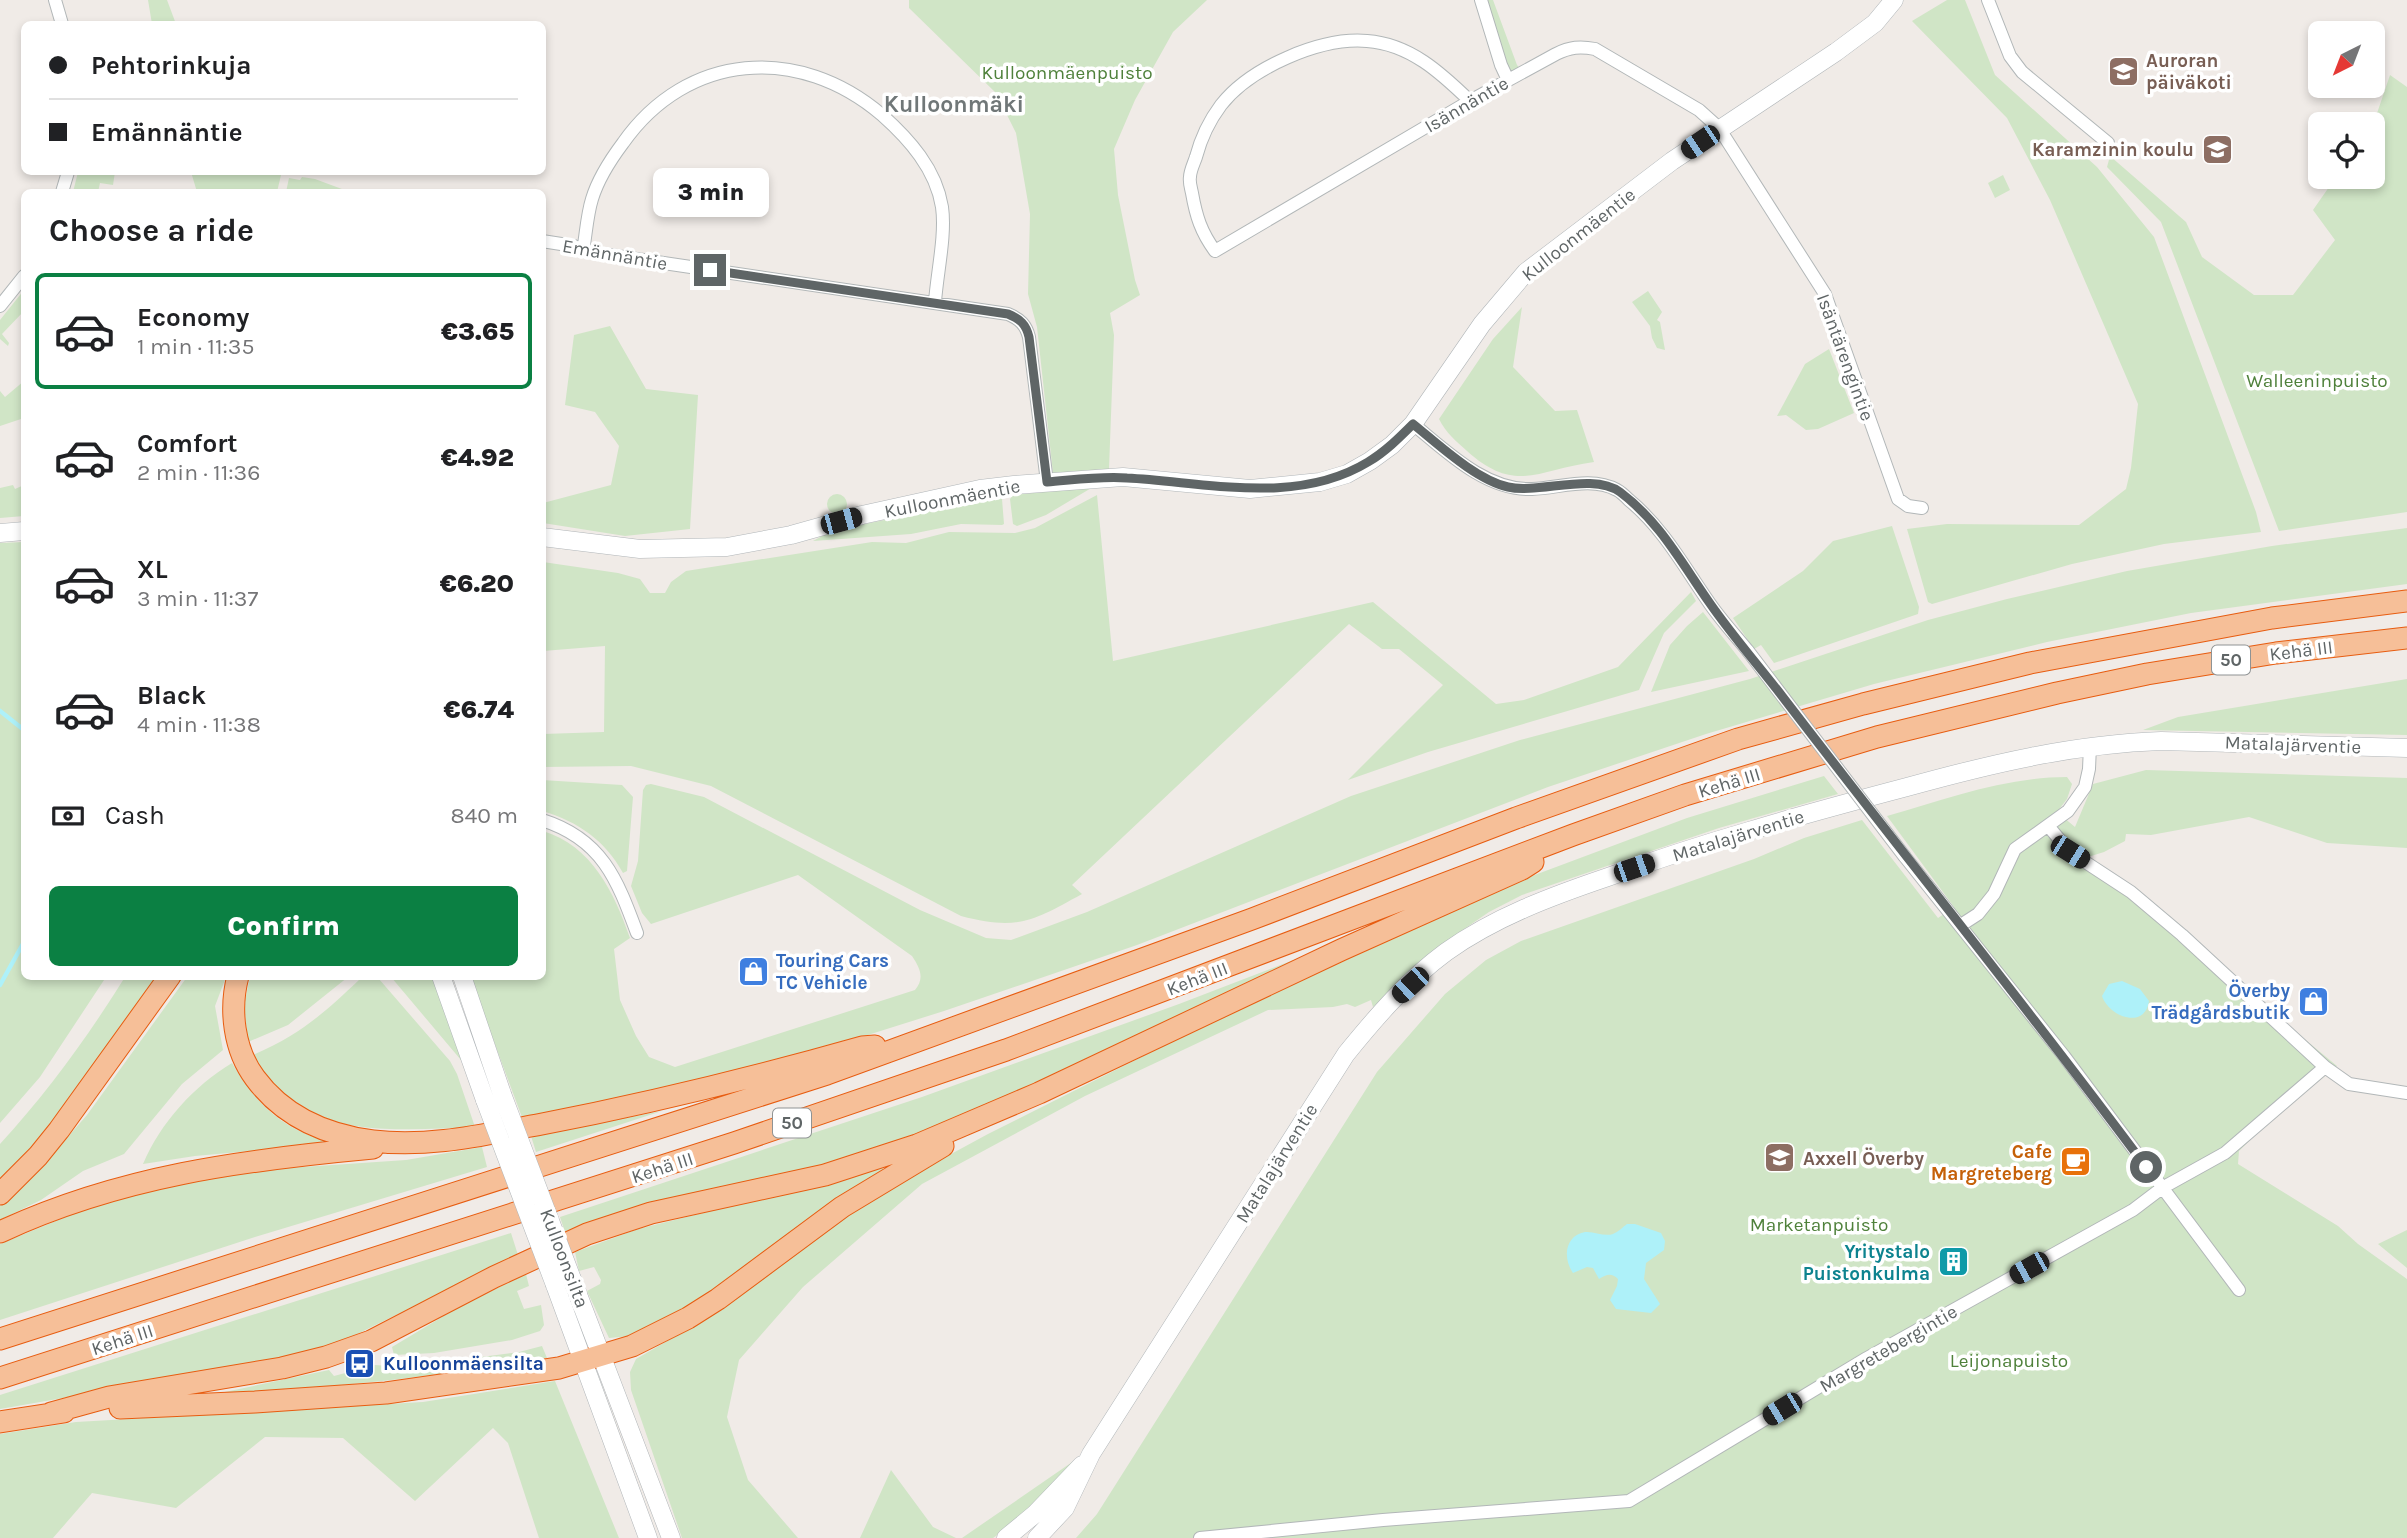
<!DOCTYPE html>
<html lang="en">
<head>
<meta charset="utf-8">
<style>
	:root { --surface:#fff; --page:#f6f6f6; --text:#202124; --muted:#757577; --line:#e0e0e0; --accent:#0b8043 }
	body { margin:0; font-family:Karla,sans-serif; background:var(--page); color:var(--text); height:100vh; display:flex; flex-direction:column; font-size:26px; white-space:nowrap }
	* { box-sizing:border-box; margin:0 }
	p { font-size:23px; color:var(--muted) }
	.icon { flex:none; width:38px; height:38px; fill:none; stroke:currentColor; stroke-width:2; stroke-linecap:round; stroke-linejoin:round }
	.map { position:relative; flex:1; overflow:hidden }
	.sheet { position:absolute; left:21px; top:189px; width:525px; height:791px; display:flex; flex-direction:column; background:var(--surface); border-radius:10px; box-shadow:0 4px 10px #0003 }
	.sheet>* { flex:none }
	.hud { position:absolute; left:21px; top:21px; width:525px; height:154px; border-radius:10px; box-shadow:0 4px 10px #0003; display:grid; align-content:center; height:154px; padding:0 28px; background:var(--surface) }
	.needle { width:46px; rotate:222deg }
	.fabs { position:absolute; left:2308px; top:21px; display:grid; gap:14px }
	.fabs a { display:grid; place-items:center; width:77px; height:77px; border-radius:10px; background:var(--surface); box-shadow:0 4px 10px #0003; font-size:35px }
	.end { position:absolute; width:32px; height:32px; margin:-16px; border:9px solid #5f6566; background:#fff; box-shadow:0 0 0 4px #fff }
	.from { border-radius:50% }
	.bubble { position:absolute; height:49px; border-radius:10px; background:var(--surface); box-shadow:0 4px 10px #0003; font-size:23px; font-weight:800; line-height:49px; text-align:center }
	.car { position:absolute; width:21px; height:42px; margin:-21px -10px; border-radius:9px; box-shadow:0 0 5px 2px #0007; background:linear-gradient(#222 24%,#8ab4d8 0 40%,#222 0 76%,#8ab4d8 0 86%,#222 0) }
	.hud b { display:flex; align-items:center; gap:24px; height:66px; font-size:26px }
	.hud b+b { border-top:2px solid var(--line) }
	.hud i { width:18px; height:18px; background:var(--text) }
	ul { padding:0; list-style:none }
	li { display:flex; align-items:center; gap:21px; height:116px; margin:0 14px 10px; padding:0 14px; border:4px solid transparent; border-radius:10px }
	li div { flex:1 }
	li b { display:block; font-size:26px }
	li em { font-style:normal; font-weight:800 }
	li.current { border-color:var(--accent) }
	li>.icon { width:63px; height:63px; stroke-width:1.5 }
	h2 { padding:0 28px; font-size:32px; line-height:84px }
	.pay { display:flex; align-items:center; gap:18px; height:77px; padding:0 28px; font-size:26px }
	.pay p { margin-inline-start:auto }
	.button { display:flex; gap:14px; margin-top:auto; padding:14px 28px }
	.button a { flex:1; height:80px; border-radius:10px; background:var(--accent); color:#fff; font-size:28px; font-weight:800; line-height:80px; text-align:center }
	.map>svg:first-child { display:block }
	.green { fill:#d0e5c6 }
	.water { fill:#aef1f9 }
	.lines { fill:none; stroke-linecap:round; stroke-linejoin:round }
	.stream { stroke:#aef1f9; stroke-width:4.5 }
	.street-casing { stroke:#b2b7b8; stroke-width:14 }
	.secondary-casing { stroke:#b1b6b9; stroke-width:19 }
	.highway-casing { stroke:#e75c10; stroke-width:23 }
	.street { stroke:#fff; stroke-width:12 }
	.secondary { stroke:#fff; stroke-width:18 }
	.highway { stroke:#f6bf98; stroke-width:21 }
	.street-bridge-casing { stroke:#b2b7b8; stroke-width:14; stroke-linecap:butt }
	.secondary-bridge-casing { stroke:#b1b6b9; stroke-width:19; stroke-linecap:butt }
	.street-bridge { stroke:#fff; stroke-width:12 }
	.secondary-bridge { stroke:#fff; stroke-width:18 }
	.route { stroke:#5f6566; stroke-width:9 }
	.labels { text-anchor:middle; stroke-width:7; stroke-linejoin:round; paint-order:stroke }
	.shield { fill:#fff; stroke:#8f9394; stroke-width:2 }
	.shield-label { font-size:18px; font-weight:bold; fill:#5f6566 }
	.education-label { font-size:19px; font-weight:bold; fill:#785e54; stroke:#fff; text-anchor:start }
	.park-label { font-size:19px; fill:#4f813b; stroke:#fff }
	.street-label { font-size:19px; fill:#5f6566; stroke:#fff }
	.shop-label { font-size:19px; font-weight:bold; fill:#366cbe; stroke:#fff; text-anchor:start }
	.food-label { font-size:19px; font-weight:bold; fill:#c56008; stroke:#fff; text-anchor:end }
	.culture-label { font-size:19px; font-weight:bold; fill:#0d838f; stroke:#fff; text-anchor:end }
	.transit-label { font-size:19px; font-weight:bold; fill:#164399; stroke:#fff; text-anchor:start }
	.quarter-label { font-size:23px; font-weight:bold; fill:#707778; stroke:#fff }
</style>
</head>
<body>
<div class="map">
<svg width="2407" height="1538" viewBox="0 0 2407 1538">
	<rect width="100%" height="100%" fill="#f0ebe7"/>
	<path class="green" d="M148,0H167L176,24H152Z
		M909,0H1207L1173,32L1135,100L1114,149L1118,195L1135,280L1140,295L1110,313L1114,335L1109,469L1053,473L1037,327L1028,294L1030,214L1016,133L996,93L909,8Z
		M1476,0H1493L1517,65L1523,72L1508,80Z
		M1947,0H1965L1995,75L2097,167L2154,237L2256,512L2261,532L2164,544L2072,564L1932,604L1928,602L1907,529L1947,524L2079,525L2126,489L2131,468L2138,404L2050,200L2007,118L1912,21Z
		M2390,75L2407,87V512L2279,531L2161,222L2107,167L2110,156L2186,222L2202,257L2254,295H2293L2335,240L2313,210L2336,177H2373V125Z
		M78,172H115L113,185L100,183L98,192H73Z
		M191,172H275L281,175L277,192H197Z
		M2003,175L2010,190L1995,198L1988,183Z
		M302,177L315,179L350,192H286L289,178L300,180Z
		M24,290V311L2,334L9,343L8,346L0,339V320Z
		M1648,291L1662,312L1657,320L1660,322L1665,350L1657,348L1652,338L1650,326L1632,302Z
		M1522,307L1513,367L1555,411L1577,410L1594,462C1539,469 1516,495 1467,451C1456,441 1446,433 1439,419L1493,339Z
		M610,326L646,389L698,395L690,529L625,536L543,523V503L611,485L619,446L595,412L565,405L574,335Z
		M1829,349L1854,413L1818,429L1806,430L1786,415L1777,416L1805,364Z
		M24,381V418L0,426V391L5,397Z
		M13,485L15,489L24,485V516L0,518V488Z
		M1093,487L1046,515L1017,526L1013,524L1010,499L1013,495Z
		M827 504a10 10 0 1 1 20 0a10 10 0 1 1-20 0Z
		M1097,495L1113,661L1373,602L1496,704L1524,700L1618,667L1691,592L1696,601L1664,633L1639,690L1428,752L1348,780L1443,685L1399,649H1382L1349,624L1072,885L1082,894C1033,921 1018,931 961,916L711,786L631,766L543,767V734L604,732L605,646L543,651V562L618,573L640,579L650,593H665L671,582L686,571L872,542L906,543L949,532L1015,533L1035,528Z
		M996,497L1002,499L1004,524L1002,525L961,524L911,534L813,541L831,531Z
		M1892,526L1919,607L1918,614L1774,663L1761,645L1754,649L1733,618L1803,571L1833,541Z
		M2407,528V584L2191,613L2047,642L1874,684L1706,734L1548,787L1137,945L944,1011L763,1068L523,1120L470,977L542,976L543,831C592,846 614,892 630,938L614,949L620,1000L636,1036L649,1057L675,1067L915,990C925,978 920,968 912,956L798,875L651,924L642,913L631,886L638,861L643,790L646,785L651,784L704,797L920,910L986,938L1011,940L1087,912L1351,796L1520,740L1750,679L1928,620L2007,599L2127,571L2272,546Z
		M24,542V976L106,977L40,1077L0,1123V543Z
		M1703,612L1749,671L1651,692L1670,645L1687,626Z
		M2407,679V735L2143,730L2178,717Z
		M2146,770L2407,778V848L2327,843L2249,817L2151,835L2126,834L2125,841L2104,852L2088,857L2136,888L2278,1017L2337,1066L2264,1126L2239,1151L2238,1164L2338,1226L2358,1244L2407,1279V1538H1076L1097,1514L1377,1072L1445,994L1486,960L1521,941L1754,859L1804,838L1862,820L1938,918L1954,907L1887,816C1946,799 2005,777 2067,777L2072,784L2067,799L2057,812L2075,827L2093,784Z
		M1824,776L1838,794L1719,828L1522,895L1489,912L1435,949L1373,1007L1371,1000L1355,1007L1347,1004L1333,1007L1268,1010L1085,1096L922,1184L803,1287L739,1360L727,1417L748,1480L798,1538H682L631,1390L630,1372L636,1359L723,1309L844,1216L905,1179L988,1134L1211,1022L1505,886L1687,818Z
		M542,780L622,785L633,797L627,871L623,873C605,840 578,822 543,811Z
		M1322,949L970,1114L860,1156L566,1235L560,1217L922,1097L1179,1004Z
		M125,977H158L38,1144L0,1182V1144C47,1093 89,1035 125,977Z
		M187,977H226L215,1006L223,1050L182,1084L124,1154L83,1171L41,1200L0,1220V1206L37,1172L87,1115Z
		M250,977H348L288,1025L248,1042L244,1005Z
		M367,977L379,979L450,1061L457,1074L475,1127C396,1130 292,1142 253,1055C301,1034 323,1014 360,979Z
		M391,977H433L466,1066Z
		M232,1063C255,1102 283,1131 329,1141L330,1144L195,1156L143,1164C161,1122 194,1086 232,1063Z
		M662,1111L536,1152L531,1136Z
		M482,1147L487,1167L255,1237L0,1320V1244L114,1197L166,1186L273,1169L406,1160Z
		M883,1168V1171L687,1310L631,1336L609,1338L587,1291L600,1284L601,1280L594,1267L579,1271L575,1252L638,1229Z
		M2407,1230V1268L2378,1244Z
		M511,1233L518,1255L339,1343L264,1363L0,1409V1395Z
		M526,1274L529,1286L517,1291L524,1309L541,1305L544,1325L540,1331L512,1340L434,1353L394,1355L392,1347L457,1308Z
		M542,1346L547,1358C438,1376 330,1389 220,1393L329,1370L334,1376L375,1365L403,1367L519,1352Z
		M555,1381L619,1538H539L508,1443L493,1428L415,1501L343,1438L265,1437L176,1508L92,1493L53,1538H0V1434L76,1422L423,1402Z
		M1078,1458L1019,1520L993,1538H962Z
		M891,1470L933,1527L956,1538H860Z"/>
	<path class="water" d="M2122,981L2140,989L2149,1001C2145,1030 2109,1017 2102,996L2109,984Z
		M1627,1224H1635L1661,1233L1665,1241L1664,1250L1646,1263L1644,1279L1660,1304L1651,1313L1616,1309L1610,1300L1617,1286L1618,1279C1611,1272 1606,1275 1599,1279L1593,1268L1587,1267L1573,1273C1563,1259 1564,1236 1585,1232C1594,1231 1604,1237 1613,1234C1618,1232 1623,1227 1627,1224Z"/>
	<g class="lines">
		<path class="stream" d="M0,711L24,730
			M0,985L24,942"/>
		<defs>
			<path id="street" d="M55,0L62,24
				M1481,0L1501,65L1508,80
				M1988,0L2010,56L2022,72L2108,143
				M1470,101C1441,73 1410,44 1367,41C1320,37 1250,68 1221,105C1209,121 1201,138 1196,157C1194,163 1190,171 1190,177C1189,182 1191,188 1192,193C1196,216 1201,232 1215,251L1470,101L1556,54C1570,47 1580,46 1595,49L1699,110L1719,128L1825,294L1898,499L1908,506L1922,508
				M62,192L68,172
				M542,241L574,246L583,251L1008,314C1020,319 1026,325 1029,337L1047,482
				M583,251C586,234 587,215 592,199C598,179 611,159 623,143C687,52 799,44 882,115C909,139 936,169 942,207C946,235 937,273 935,302
				M0,306L24,276
				M1413,424C1446,451 1486,491 1532,489C1560,488 1591,476 1617,490C1621,492 1626,497 1629,500C1663,528 1683,565 1708,601C1720,619 1735,635 1748,651
				M542,820C602,839 617,879 637,933
				M2049,827L2070,852L2131,892L2182,935L2325,1067L2349,1084L2407,1093
				M1905,857L2064,1056L2239,1290
				M1961,925L1978,914L1994,894L2015,849L2068,811L2085,787L2089,769L2090,746
				M1200,1538L1383,1520L1629,1501L1867,1358L2133,1210L2162,1188L2225,1153L2325,1067"/>
			<path id="secondary" d="M0,533L24,531
				M542,537L640,549L727,547L791,535L862,515L980,489L1014,485L1123,477L1250,489L1320,482L1347,474L1370,461L1392,445L1413,424L1482,324L1526,272L1672,161L1836,52L1875,23L1894,0
				M441,976L485,1100
				M462,976L502,1094
				M572,1279L671,1538
				M555,1285L648,1538
				M1006,1538L1035,1514L1082,1465
				M1037,1538L1065,1508L1091,1454L1346,1054C1376,1017 1408,980 1446,952C1495,917 1552,896 1608,877C1655,860 1701,845 1749,831C1801,815 1854,801 1907,787C1990,764 2074,744 2161,741L2407,748"/>
			<path id="highway" d="M238,976C229,1010 234,1050 255,1078C283,1116 326,1135 373,1141C430,1148 486,1134 542,1124C650,1103 756,1077 862,1047L875,1046
				M0,1194L38,1156L59,1130L170,976
				M0,1232C120,1176 243,1160 373,1148
				M0,1339L827,1074L1252,919L1516,818L1738,739L1863,704L2030,663L2272,618L2407,601
				M0,1378L734,1143L1006,1050L1573,835L1685,795L1877,737L2057,693L2147,674L2276,653L2407,638
				M120,1408L255,1402L386,1393L559,1368L632,1346L688,1318L718,1299L842,1207L943,1146
				M51,1413L109,1397L282,1368L326,1357L371,1341L494,1277L587,1234L651,1213L825,1175L917,1145L1039,1093L1341,950L1522,869L1533,862
				M0,1422L64,1412"/>
		</defs>
		<use href="#street" class="street-casing"/>
		<use href="#secondary" class="secondary-casing"/>
		<use href="#highway" class="highway-casing"/>
		<use href="#street" class="street"/>
		<use href="#secondary" class="secondary"/>
		<use href="#highway" class="highway"/>
		<defs>
			<path id="street-bridge" d="M1748,651L1905,857"/>
			<path id="secondary-bridge" d="M502,1094L572,1279
				M485,1100L555,1285"/>
		</defs>
		<use href="#street-bridge" class="street-bridge-casing"/>
		<use href="#secondary-bridge" class="secondary-bridge-casing"/>
		<use href="#street-bridge" class="street-bridge"/>
		<use href="#secondary-bridge" class="secondary-bridge"/>
	</g>
	<g class="lines">
		<path class="route" d="M710,270L1008,314C1020,319 1026,324 1029,337L1047,482C1073,480 1100,476 1127,478C1206,482 1296,506 1368,462C1385,452 1399,438 1413,424C1438,444 1476,480 1508,487C1539,494 1593,472 1620,492C1659,521 1681,562 1709,602C1731,634 1758,665 1782,696C1903,854 2028,1008 2146,1167"/>
	</g>
	<defs>
		<symbol id="school-square" viewBox="-11 -11 22 22"><rect x="-9" y="-9" width="18" height="18" rx="4" fill="#8d6e63" stroke="#fff"/><path d="M0-5L7-2L0 1L-7-2ZM-4 1L0 2.5L4 1V4Q0 6-4 4Z" fill="#fff"/></symbol>
		<symbol id="shop-square" viewBox="-11 -11 22 22"><rect x="-9" y="-9" width="18" height="18" rx="4" fill="#3f7fe0" stroke="#fff"/><path d="M-5-2.5h2.3a2.7 3.5 0 0 1 5.4 0H5L5.5 6h-11ZM-1.5-2.5h3a1.5 2.3 0 0 0-3 0Z" fill="#fff"/></symbol>
		<symbol id="cafe-square" viewBox="-11 -11 22 22"><rect x="-9" y="-9" width="18" height="18" rx="4" fill="#e8710a" stroke="#fff"/><path d="M-5.5-4.5H6V0H3Q3 3.5 0 3.5H-2.5Q-5.5 3.5-5.5 0ZM3-3.2v2h1.7v-2ZM-6 4.5H4V6H-6Z" fill="#fff"/></symbol>
		<symbol id="building-square" viewBox="-11 -11 22 22"><rect x="-9" y="-9" width="18" height="18" rx="4" fill="#0f9aa8" stroke="#fff"/><path d="M-4-6H4V6H1V3H-1V6H-4ZM-2.5-4.3h1.7v1.8h-1.7ZM.8-4.3h1.7v1.8H.8ZM-2.5-1h1.7V.8h-1.7ZM.8-1h1.7V.8H.8Z" fill="#fff"/></symbol>
		<symbol id="bus-square" viewBox="-11 -11 22 22"><rect x="-9" y="-9" width="18" height="18" rx="4" fill="#1a4fb4" stroke="#fff"/><path d="M-5-6H5V4H4V6H2V4H-2V6H-4V4H-5ZM-3.5-4V0h7V-4ZM-3.5 1.2v1.5H-2V1.2ZM2 1.2v1.5H3.5V1.2Z" fill="#fff"/></symbol>
	</defs>
	<g fill-rule="evenodd">
		<use href="#school-square" x="2106" y="54" width="35" height="35"/>
		<use href="#school-square" x="2200" y="132" width="35" height="35"/>
		<use href="#shop-square" x="736" y="954" width="35" height="35"/>
		<use href="#shop-square" x="2296" y="984" width="35" height="35"/>
		<use href="#school-square" x="1762" y="1140" width="35" height="35"/>
		<use href="#cafe-square" x="2058" y="1144" width="35" height="35"/>
		<use href="#building-square" x="1936" y="1244" width="35" height="35"/>
		<use href="#bus-square" x="342" y="1346" width="35" height="35"/>
	</g>
	<g class="labels">
		<g class="shield">
			<rect x="2212" y="645.5" width="38" height="29" rx="5"/>
			<rect x="773" y="1108.5" width="38" height="29" rx="5"/>
		</g>
		<g class="shield-label">
			<text x="2231" y="666">50</text>
			<text x="792" y="1129">50</text>
		</g>
		<g class="education-label">
			<text x="2146" y="67">Auroran<tspan x="2146" dy="22">päiväkoti</tspan></text>
			<text x="2194" y="156" text-anchor="end">Karamzinin koulu</text>
			<text x="1803" y="1165">Axxell Överby</text>
		</g>
		<g class="park-label">
			<text x="1067" y="79">Kulloonmäenpuisto</text>
			<text x="2317" y="387">Walleeninpuisto</text>
			<text x="1819" y="1231">Marketanpuisto</text>
			<text x="2009" y="1367">Leijonapuisto</text>
		</g>
		<g class="street-label">
			<text transform="translate(1466 104) rotate(-30)" y="7">Isännäntie</text>
			<text transform="translate(1578 234) rotate(-38)" y="7">Kulloonmäentie</text>
			<text transform="translate(615 254) rotate(10)" y="7">Emännäntie</text>
			<text transform="translate(1846 357) rotate(70)" y="7">Isäntärengintie</text>
			<text transform="translate(952 498) rotate(-11)" y="7">Kulloonmäentie</text>
			<text transform="translate(2301 650) rotate(-7)" y="7">Kehä III</text>
			<text transform="translate(2293 744) rotate(2)" y="7">Matalajärventie</text>
			<text transform="translate(1729 782) rotate(-17)" y="7">Kehä III</text>
			<text transform="translate(1738 835) rotate(-17)" y="7">Matalajärventie</text>
			<text transform="translate(1197 978) rotate(-21)" y="7">Kehä III</text>
			<text transform="translate(1276 1163) rotate(-58)" y="7">Matalajärventie</text>
			<text transform="translate(662 1167) rotate(-18)" y="7">Kehä III</text>
			<text transform="translate(565 1258) rotate(69)" y="7">Kulloonsilta</text>
			<text transform="translate(122 1339) rotate(-18)" y="7">Kehä III</text>
			<text transform="translate(1888 1348) rotate(-30)" y="7">Margretebergintie</text>
		</g>
		<g class="shop-label">
			<text x="776" y="967">Touring Cars<tspan x="776" dy="22">TC Vehicle</tspan></text>
			<text x="2290" y="997" text-anchor="end">Överby<tspan x="2290" dy="22">Trädgårdsbutik</tspan></text>
		</g>
		<g class="food-label">
			<text x="2052" y="1158">Cafe<tspan x="2052" dy="22">Margreteberg</tspan></text>
		</g>
		<g class="culture-label">
			<text x="1930" y="1258">Yritystalo<tspan x="1930" dy="22">Puistonkulma</tspan></text>
		</g>
		<g class="transit-label">
			<text x="383" y="1370">Kulloonmäensilta</text>
		</g>
		<g class="quarter-label">
			<text x="954" y="112">Kulloonmäki</text>
		</g>
	</g>
</svg>
<div class="fabs">
<a><svg class="needle" viewBox="-14 -14 28 28"><path d="M0-13l5 13h-10z" fill="#e53935"/><path d="M0 13l5-13h-10z" fill="#757577"/></svg></a>
<a><svg class="icon" aria-label="locate" viewBox="0 0 24 24"><circle cx="12" cy="12" r="6"/><path d="M12 2v4M12 18v4M2 12h4M18 12h4"/></svg></a>
</div>
<i class="end from" style="left:2146px;top:1167px"></i>
<i class="end" style="left:710px;top:270px"></i>
<div class="bubble" style="left:653px;top:168px;width:116px">3 min</div>
<i class="car" style="left:1700px;top:142px;rotate:236deg"></i>
<i class="car" style="left:841px;top:521px;rotate:75deg"></i>
<i class="car" style="left:2070px;top:852px;rotate:122deg"></i>
<i class="car" style="left:1634px;top:868px;rotate:71deg"></i>
<i class="car" style="left:1410px;top:985px;rotate:227deg"></i>
<i class="car" style="left:2029px;top:1268px;rotate:241deg"></i>
<i class="car" style="left:1782px;top:1409px;rotate:239deg"></i>
<div class="hud">
<b><i class="from"></i>Pehtorinkuja</b>
<b><i></i>Emännäntie</b>
</div>
<section class="sheet">
<h2>Choose a ride</h2>
<ul>
<li class="current"><svg class="icon" aria-label="car" viewBox="0 0 24 24"><path d="M5 17H2v-5l4-1 3-4h7l3 4 3 1v5h-3M9 17h6M6 11h13"/><circle cx="7" cy="17" r="2"/><circle cx="17" cy="17" r="2"/></svg><div><b>Economy</b><p>1 min · 11:35</p></div><em>€3.65</em></li>
<li><svg class="icon" aria-label="car" viewBox="0 0 24 24"><path d="M5 17H2v-5l4-1 3-4h7l3 4 3 1v5h-3M9 17h6M6 11h13"/><circle cx="7" cy="17" r="2"/><circle cx="17" cy="17" r="2"/></svg><div><b>Comfort</b><p>2 min · 11:36</p></div><em>€4.92</em></li>
<li><svg class="icon" aria-label="car" viewBox="0 0 24 24"><path d="M5 17H2v-5l4-1 3-4h7l3 4 3 1v5h-3M9 17h6M6 11h13"/><circle cx="7" cy="17" r="2"/><circle cx="17" cy="17" r="2"/></svg><div><b>XL</b><p>3 min · 11:37</p></div><em>€6.20</em></li>
<li><svg class="icon" aria-label="car" viewBox="0 0 24 24"><path d="M5 17H2v-5l4-1 3-4h7l3 4 3 1v5h-3M9 17h6M6 11h13"/><circle cx="7" cy="17" r="2"/><circle cx="17" cy="17" r="2"/></svg><div><b>Black</b><p>4 min · 11:38</p></div><em>€6.74</em></li>
</ul>
<div class="pay"><svg class="icon" aria-label="cash" viewBox="0 0 24 24"><path d="M3 7h18v10H3z"/><circle cx="12" cy="12" r="2"/></svg>Cash<p>840 m</p></div>
<div class="button"><a>Confirm</a></div>
</section>
</div>
</body>
</html>
